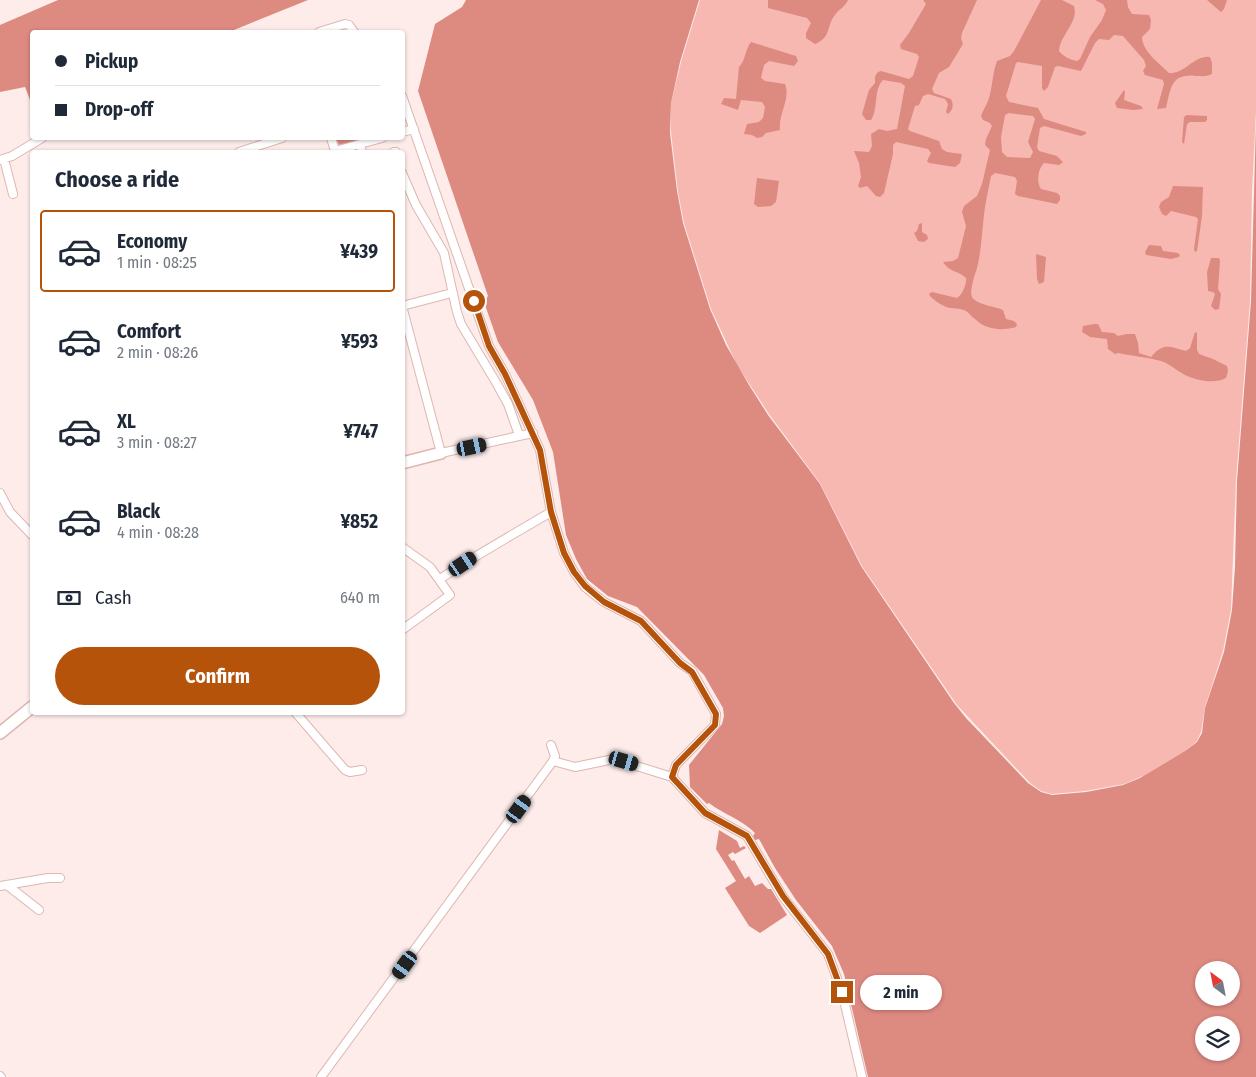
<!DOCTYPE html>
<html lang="en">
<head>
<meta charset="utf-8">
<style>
	:root { --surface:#fff; --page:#f6f6f7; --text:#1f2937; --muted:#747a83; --line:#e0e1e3; --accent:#b45309 }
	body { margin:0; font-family:"Fira Sans Condensed",sans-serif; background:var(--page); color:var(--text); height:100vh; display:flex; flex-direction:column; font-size:19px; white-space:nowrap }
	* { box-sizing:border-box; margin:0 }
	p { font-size:16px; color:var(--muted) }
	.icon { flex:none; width:28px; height:28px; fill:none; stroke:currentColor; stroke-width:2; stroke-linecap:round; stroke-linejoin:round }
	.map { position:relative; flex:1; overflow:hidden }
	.panel { position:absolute; left:30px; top:150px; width:375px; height:565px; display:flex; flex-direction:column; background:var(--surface); border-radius:5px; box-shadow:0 1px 4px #0004 }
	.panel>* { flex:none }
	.banner { position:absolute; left:30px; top:30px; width:375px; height:110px; border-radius:5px; box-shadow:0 1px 4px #0004; display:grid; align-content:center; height:110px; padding:0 25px; background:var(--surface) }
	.needle { width:32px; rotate:328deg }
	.buttons { position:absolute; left:1195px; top:961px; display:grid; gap:10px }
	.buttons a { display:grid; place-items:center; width:45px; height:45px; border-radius:50%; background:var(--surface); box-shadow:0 1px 4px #0004; font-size:25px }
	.end { position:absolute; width:22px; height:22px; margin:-11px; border:6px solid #b45309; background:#fff; box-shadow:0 0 0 2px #fff }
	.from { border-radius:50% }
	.bubble { position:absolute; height:35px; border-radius:18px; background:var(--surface); box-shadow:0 1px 4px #0004; font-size:16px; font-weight:700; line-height:35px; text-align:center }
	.car { position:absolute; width:15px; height:30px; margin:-15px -8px; border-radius:6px; box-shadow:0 0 4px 1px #0007; background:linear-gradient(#222 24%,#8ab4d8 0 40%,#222 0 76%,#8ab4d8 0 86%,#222 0) }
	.banner b { display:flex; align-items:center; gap:18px; height:48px; font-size:19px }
	.banner b+b { border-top:1px solid var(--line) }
	.banner i { width:12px; height:12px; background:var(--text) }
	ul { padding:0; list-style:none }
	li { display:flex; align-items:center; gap:15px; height:82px; margin:0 10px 8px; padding:0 15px; border:2px solid transparent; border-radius:5px }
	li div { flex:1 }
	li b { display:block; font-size:19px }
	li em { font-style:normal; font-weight:700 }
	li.selected { border-color:var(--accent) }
	li>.icon { width:45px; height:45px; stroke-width:1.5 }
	h2 { padding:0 25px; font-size:22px; line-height:60px }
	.pay { display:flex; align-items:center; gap:12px; height:55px; padding:0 25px; font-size:19px }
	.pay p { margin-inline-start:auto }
	.action { display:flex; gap:10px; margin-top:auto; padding:10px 25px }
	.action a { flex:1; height:58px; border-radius:30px; background:var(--accent); color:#fff; font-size:20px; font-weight:700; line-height:58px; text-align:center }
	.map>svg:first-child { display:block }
	.green { fill:#f6b8b1 }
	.water { fill:#dd8a81; fill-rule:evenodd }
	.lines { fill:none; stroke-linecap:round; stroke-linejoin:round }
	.street-casing { stroke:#dfb6b1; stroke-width:10 }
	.secondary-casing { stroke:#dfb6b1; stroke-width:14 }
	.street { stroke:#fff; stroke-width:8 }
	.secondary { stroke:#fff; stroke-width:11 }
	.route { stroke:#b45309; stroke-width:6 }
</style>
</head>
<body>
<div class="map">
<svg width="1256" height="1077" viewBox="0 0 1256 1077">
	<rect width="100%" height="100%" fill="#fdecea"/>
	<path class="green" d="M700,0H1256V111L1252,191L1250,301L1236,480L1231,609L1223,651L1205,707L1201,732L1197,741L1185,751L1145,775L1124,784L1085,791L1052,794L1041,791L1030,783L957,705L862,566L820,483L769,414L737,365L711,309L684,223L678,192L671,132V103L681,62Z"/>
	<path class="water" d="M58,0H308L229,32H32V105L25,87L0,92V25Z
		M466,0H699L680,62L671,103L670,133L677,191L683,223L710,309L726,345L749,385L768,415L820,484L861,566L954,703L966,718L1028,783L1041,792L1052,795L1086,792L1123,785L1140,778L1185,751L1197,742L1202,733L1205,708L1224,652L1232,610L1235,567L1237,481L1251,301L1256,123V1077H868L844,974L832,946L796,900L775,868L759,839L755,840L753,836L755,833C743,820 723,814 709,803L707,804L690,787L689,765L722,724L724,716L723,708L704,675L637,607L608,596L587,579L576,559L566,535L553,452L533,400L498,342L484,302L488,296L418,91L435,24L462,7ZM1204,970H1231V998H1204ZM1204,1025H1231V1052H1204Z
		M768,0H848C845,7 839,9 835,15C826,26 832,37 815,44L806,38V33L811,23L807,18L768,8Z
		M923,0H977L962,33L961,38L963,44L949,67L939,73L932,89L934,93L951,99C954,105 953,110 948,114L946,112L948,104L945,99L928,94L923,96L919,105L915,106L908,129L910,131L939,141L942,149L947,152L962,154L960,163L955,167L929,163L927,161L931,153L928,149L896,142L893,145V154L884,193L880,197L876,196L867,186L860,188L858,186L861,177L859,163L854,151L869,152L872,146L871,134L879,129L887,131L897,129L905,86L901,83L883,80C873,90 879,108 871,120H866L862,114L869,90L875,83V76L878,72L881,71L909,79L913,76L919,57L917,54L901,49L900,45L909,33L926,4Z
		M1041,0H1062L1074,6C1079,22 1060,35 1059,51C1062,56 1071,60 1077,61L1080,59L1090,37L1102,20L1106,10L1103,4L1095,0H1127L1128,7L1132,14L1149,15L1151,20L1150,29L1142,37C1142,51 1160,64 1169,73C1184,75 1194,55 1210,57L1212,63V74C1206,77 1202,76 1196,76C1171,73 1171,88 1166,108L1157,109L1164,84L1163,80L1145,75L1143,71L1146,66L1144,60L1123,36L1114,35L1109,40L1099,39L1095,43L1081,71L1058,66L1055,67L1048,87L1044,91L1042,88V66L1018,62L1016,63L1006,96L1009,102L1038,108L1044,119L1086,132V134L1081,136L1044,126L1040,128L1037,147L1039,151L1057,156L1063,162L1059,165L1044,163C1038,169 1036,182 1041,189L1057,193L1060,196V200L1057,204L1018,196L1015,194L1017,181L1015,177L995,173L991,176C989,186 987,196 985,207C982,227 982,248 977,268C975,274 969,292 972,297C977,305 994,306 1003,310L1006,319L1014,321L1017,324L1016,327C1002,331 986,330 975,319C972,317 969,313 966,311C960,308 956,309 951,308C943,307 935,301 930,296L929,294L932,292L957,298C962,295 967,284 966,278C958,270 950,273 943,262L953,261L958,258L966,226L962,212L964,206L977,196L982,184L990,150L985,145L986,139L992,126L990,123L983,120L981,116C983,110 986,106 988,101C993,88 992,73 997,61L1010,56L1014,51ZM1009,113L1033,116L1035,119L1028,142L1033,152L1030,158L1007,157L1002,152L1001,137L1005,115Z
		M1207,0H1227L1224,9L1221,12Z
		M751,42L796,56L798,61L794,66L769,61L764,65L761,78L765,81L785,84C791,99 778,114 780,130L766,133L762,137L757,138L752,135L744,134L747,124L759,122L763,118L765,107L762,102L741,100L738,110L721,104L724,98L736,99L739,67C746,60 745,49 751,42Z
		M1124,90L1125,92L1124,100L1141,106L1143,109L1133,110L1117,108L1115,103Z
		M1187,115L1207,116V120L1205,122H1190L1187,124L1184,144L1182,142L1184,117Z
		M336,138H367L339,145Z
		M757,178L779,181L776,202L771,206L758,207L754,204Z
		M1173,186L1203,187L1202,216L1197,251L1195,252L1194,249L1198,219L1196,217L1171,211L1166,216L1162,214L1159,207L1161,202L1169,197Z
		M922,223V232L927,235L928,239L924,242L918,241L914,233L917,231L919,224Z
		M1149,245L1161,246L1163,251L1178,253L1180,255L1179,257L1171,259L1146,255L1145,252Z
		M1036,254L1046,257L1044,282L1039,284L1037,279Z
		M1211,258H1219L1220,261L1218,289L1221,294L1219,309L1215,310L1211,306L1215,294L1213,292L1208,291L1207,272Z
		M1094,324H1098L1102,332L1114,333L1118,336L1127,334H1135L1138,343L1139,353L1151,357C1164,342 1169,347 1186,351L1190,348L1195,332L1197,333V350L1199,354L1213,359L1227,366L1228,371L1226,378C1215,384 1197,381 1185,375C1176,370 1170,364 1161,361C1147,357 1132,356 1118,353L1115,354L1108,349L1107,339L1090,337L1082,332L1083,326Z
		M719,830L737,841L740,848L744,846L746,848L735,854L733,852L728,855L732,861L734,860L745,879L749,876L755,886L762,883L768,889H771L787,915L760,933L749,926L725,888L736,881L716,849Z"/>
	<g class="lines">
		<defs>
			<path id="street" d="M319,32L345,24L349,25L354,32
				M402,96L489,346L505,374L540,450L551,512L564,553L574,572L585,587L604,602L641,621L680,663L692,671L716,714L715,725L676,765L672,777
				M402,132L414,129
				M331,138L335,151L360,144
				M239,152L282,138
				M362,152L360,144L382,138
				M394,152H396
				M4,159L13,194
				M0,160L12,156L42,138
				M402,173L416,205L444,253L457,312L461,324L497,384L508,404L519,435
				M402,306L441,453L533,433
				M402,306L452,293
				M0,493L10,512L32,535
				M402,547L430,567L450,595L402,630
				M440,579C476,555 514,534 551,512
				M295,712L345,770L350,772L362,770
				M553,761L575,767L614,759L672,777L705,813L747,836L783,897L828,954L842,992L862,1077
				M7,885L39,910
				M0,886L48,878H60
				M0,1076L1,1077
				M321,1077L553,761L555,756L551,745"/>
			<path id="secondary" d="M402,463L441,453
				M0,733L32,707"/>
		</defs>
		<use href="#street" class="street-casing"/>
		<use href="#secondary" class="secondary-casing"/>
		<use href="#street" class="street"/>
		<use href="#secondary" class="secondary"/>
	</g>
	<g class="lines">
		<path class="route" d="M474,301L489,346L505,374L540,450L551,512L564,553L574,572L585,586L604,602L641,621L680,663L692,672L716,714L715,725L676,765L672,777L705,813L747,836L783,896L828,954L842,992"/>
	</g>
</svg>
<div class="buttons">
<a><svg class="needle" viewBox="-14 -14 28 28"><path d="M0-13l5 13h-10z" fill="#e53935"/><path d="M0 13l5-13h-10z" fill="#747a83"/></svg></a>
<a><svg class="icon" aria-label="layers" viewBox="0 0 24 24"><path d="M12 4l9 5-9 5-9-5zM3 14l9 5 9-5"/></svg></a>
</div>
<i class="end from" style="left:474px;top:301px"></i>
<i class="end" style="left:842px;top:992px"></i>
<div class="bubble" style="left:860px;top:975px;width:82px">2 min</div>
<i class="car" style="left:472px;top:447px;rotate:78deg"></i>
<i class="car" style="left:463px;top:564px;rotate:56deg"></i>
<i class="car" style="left:624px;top:761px;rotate:106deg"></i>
<i class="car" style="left:519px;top:809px;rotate:36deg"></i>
<i class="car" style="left:405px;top:965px;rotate:216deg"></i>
<div class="banner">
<b><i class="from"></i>Pickup</b>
<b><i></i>Drop-off</b>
</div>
<section class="panel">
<h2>Choose a ride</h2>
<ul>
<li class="selected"><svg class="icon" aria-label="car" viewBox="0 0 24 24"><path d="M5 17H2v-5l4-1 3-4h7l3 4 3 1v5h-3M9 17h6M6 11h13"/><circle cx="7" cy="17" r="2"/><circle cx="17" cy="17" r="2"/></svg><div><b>Economy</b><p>1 min · 08:25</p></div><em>¥439</em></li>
<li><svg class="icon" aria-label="car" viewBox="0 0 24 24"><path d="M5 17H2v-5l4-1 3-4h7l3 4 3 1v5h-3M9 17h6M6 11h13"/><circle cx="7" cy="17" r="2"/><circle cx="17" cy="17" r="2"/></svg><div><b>Comfort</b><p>2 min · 08:26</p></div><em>¥593</em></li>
<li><svg class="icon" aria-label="car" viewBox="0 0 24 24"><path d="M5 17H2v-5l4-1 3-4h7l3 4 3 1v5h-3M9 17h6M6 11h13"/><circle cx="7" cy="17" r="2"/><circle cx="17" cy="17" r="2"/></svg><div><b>XL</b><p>3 min · 08:27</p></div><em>¥747</em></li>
<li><svg class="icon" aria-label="car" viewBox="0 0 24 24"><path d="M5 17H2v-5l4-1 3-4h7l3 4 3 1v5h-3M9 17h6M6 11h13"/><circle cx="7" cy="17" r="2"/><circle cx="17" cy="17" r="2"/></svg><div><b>Black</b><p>4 min · 08:28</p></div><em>¥852</em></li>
</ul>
<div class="pay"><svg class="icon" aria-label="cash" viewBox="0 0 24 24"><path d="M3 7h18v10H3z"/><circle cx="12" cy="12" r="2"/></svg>Cash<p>640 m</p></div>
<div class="action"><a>Confirm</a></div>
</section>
</div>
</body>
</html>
